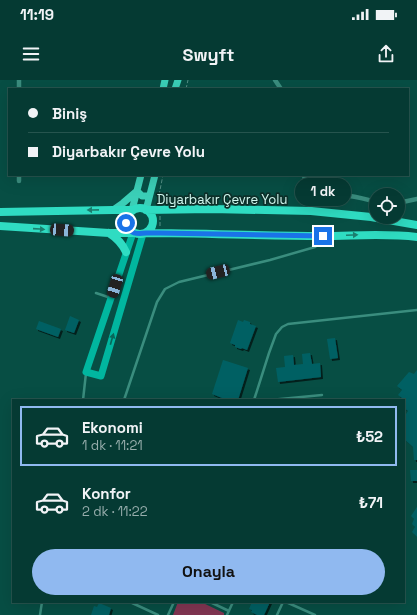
<!DOCTYPE html>
<html lang="tr">
<head>
<meta charset="utf-8">
<style>
	:root { --surface:#053a33; --page:#13453f; --text:#f1f3f6; --muted:#97adac; --line:#26544e; --accent:#90b9f0 }
	body { margin:0; font-family:"Space Grotesk",sans-serif; background:var(--page); color:var(--text); height:100vh; display:flex; flex-direction:column; font-size:15px; white-space:nowrap }
	* { box-sizing:border-box; margin:0 }
	p { font-size:13px; color:var(--muted) }
	.icon { flex:none; width:22px; height:22px; fill:none; stroke:currentColor; stroke-width:2; stroke-linecap:round; stroke-linejoin:round }
	.map { position:relative; flex:1; overflow:hidden }
	.details { position:absolute; left:12px; top:319px; width:393px; height:204px; display:flex; flex-direction:column; background:var(--surface); border-radius:0px; box-shadow:0 4px 16px #0002,0 0 0 1px var(--line) }
	.details>* { flex:none }
	.guide { position:absolute; left:8px; top:8px; width:401px; height:88px; border-radius:0px; box-shadow:0 4px 16px #0002,0 0 0 1px var(--line); display:grid; align-content:center; height:88px; padding:0 20px; background:var(--surface) }
	.tools { position:absolute; left:369px; top:108px; display:grid; gap:8px }
	.tools a { display:grid; place-items:center; width:36px; height:36px; border-radius:50%; background:var(--surface); box-shadow:0 4px 16px #0002,0 0 0 1px var(--line); font-size:20px }
	.end { position:absolute; width:18px; height:18px; margin:-9px; border:5px solid #1a73e8; background:#fff; box-shadow:0 0 0 2px #fff }
	.from { border-radius:50% }
	.bubble { position:absolute; height:28px; border-radius:14px; background:var(--surface); box-shadow:0 4px 16px #0002,0 0 0 1px var(--line); font-size:13px; font-weight:800; line-height:28px; text-align:center }
	.car { position:absolute; width:12px; height:24px; margin:-12px -6px; border-radius:5px; box-shadow:0 0 3px 1px #0007; background:linear-gradient(#222 24%,#8ab4d8 0 40%,#222 0 76%,#8ab4d8 0 86%,#222 0) }
	.guide b { display:flex; align-items:center; gap:14px; height:38px; font-size:15px }
	.guide b+b { border-top:1px solid var(--line) }
	.guide i { width:10px; height:10px; background:var(--text) }
	ul { padding:7px 0 0; list-style:none }
	li { display:flex; align-items:center; gap:12px; height:60px; margin:0 8px 6px; padding:0 12px; border:2px solid transparent; border-radius:0px }
	li div { flex:1 }
	li b { display:block; font-size:15px }
	li em { font-style:normal; font-weight:800 }
	li.selected { border-color:var(--accent) }
	li>.icon { width:36px; height:36px; stroke-width:1.5 }
	.cta { display:flex; gap:8px; margin-top:auto; padding:8px 20px }
	.cta a { flex:1; height:46px; border-radius:24px; background:var(--accent); color:#111; font-size:16px; font-weight:800; line-height:46px; text-align:center }
	.status { display:flex; justify-content:space-between; align-items:center; height:28px; padding:0 20px; background:var(--surface); direction:ltr }
	.status svg { height:11px; fill:currentColor }
	header { display:flex; justify-content:space-between; align-items:center; height:52px; padding:0 20px; background:var(--surface); font-size:18px; font-weight:800 }
	.map>svg:first-child { display:block }
	.green { fill:#823552 }
	.building { fill:#016064; filter:url(#shadow) }
	.lines { fill:none; stroke-linecap:round; stroke-linejoin:round }
	.path { stroke:#559086; stroke-width:1; stroke-dasharray:4 2; stroke-linecap:butt }
	.service { stroke:#3a8d7e; stroke-width:2.5 }
	.minor { stroke:#3a8d7e; stroke-width:4.5 }
	.secondary { stroke:#01b69f; stroke-width:7 }
	.primary { stroke:#3bcfb7; stroke-width:7 }
	.trunk { stroke:#2fdcc2; stroke-width:8 }
	.oneway { fill:#1c7d6e }
	.oneway2 { fill:#086659 }
	.route { stroke:#1a73e8; stroke-width:5 }
	.labels { text-anchor:middle; stroke-width:3.5; stroke-linejoin:round; paint-order:stroke }
	.street-label { font-size:13px; fill:#d0f7ee; stroke:#0d302a }
</style>
</head>
<body>
<div class="status"><b>11:19</b><svg viewBox="0 0 49 12"><path d="M0 12V9h3v3zM5 12V6h3v6zM10 12V3h3v9zM15 12V0h3v12zM26 1h20v11H26zM47 4h2v5h-2z"/></svg></div>
<header><svg class="icon" aria-label="menu" viewBox="0 0 24 24"><path d="M4 6h16M4 12h16M4 18h16"/></svg>Swyft<svg class="icon" aria-label="share" viewBox="0 0 24 24"><path d="M12 15V3M7 8l5-5 5 5M5 13v7h14v-7"/></svg></header>
<div class="map">
<svg width="417" height="535" viewBox="0 0 417 535">
	<defs>
		<filter id="shadow"><feDropShadow dx="2" dy="2" stdDeviation="0" flood-color="#0009"/></filter>
	</defs>
	<rect width="100%" height="100%" fill="#074e44"/>
	<path class="green" d="M178,522H201L224,533V535H173Z"/>
	<path class="building" d="M70,236L79,240L74,253L65,250Z
		M238,240L243,242L244,240L250,242V244L256,246L247,270L242,268L241,269L235,267V265L230,263Z
		M39,241L61,249L58,257L36,249Z
		M335,258L338,278L330,279L327,259Z
		M310,273L312,284L320,283L321,297L278,302L276,288L285,287L284,276L293,275L294,285L303,284L302,274Z
		M223,280L248,288L238,320H221L222,318L212,314Z
		M417,290V380H414L413,367L404,359V355L406,353L404,352V337L408,331L404,328V320H401L402,318L398,315L402,310L397,306L409,292L414,294Z
		M410,390H417V401H411Z
		M417,427V457L412,452L415,447L412,444L414,439L411,436Z
		M252,522H270L264,535H257L251,532L252,530L249,529Z
		M99,523L111,528L109,535H91L94,526L97,527Z"/>
	<g class="lines">
		<path class="path" d="M186,9L188,0
			M159,115L163,95
			M160,136V147"/>
		<path class="service" d="M96,213L111,218
			M83,320L86,293
			M124,320L157,222L165,209L179,202L270,180L315,167L321,162L323,157
			M254,320L269,273L276,254L282,247L288,244L417,230
			M270,320L322,315
			M130,522L158,535
			M210,522L229,531
			M286,522L315,535
			M40,535L42,522
			M168,535L174,522
			M227,535L233,522
			M277,535L283,522"/>
		<path class="minor" d="M275,0L281,9
			M19,9V0
			M304,95L311,131
			M19,101V95
			M308,112C330,113 354,115 376,122
			M398,123L417,119"/>
		<path class="secondary" d="M133,153L86,292L101,296L143,154"/>
		<path class="primary" d="M163,9L165,0
			M175,9L178,0
			M113,130L123,123L137,111L142,116H149
			M132,130L141,95
			M146,130L155,95"/>
		<path class="trunk" d="M127 141a13 13 0 1 1 26 0a13 13 0 1 1-26 0Z
			M146,130L211,129L311,131L371,137L417,145
			M0,132L113,130H132
			M0,146L109,153H133
			M109,153C117,158 122,163 126,172
			M145,153C204,153 263,156 322,156C354,156 385,153 417,157"/>
	</g>
	<defs><path id="oneway-solid" d="M-6-.8H1V-3.2L6.5 0L1 3.2V.8H-6Z"/></defs>
	<g class="oneway">
		<use href="#oneway-solid" transform="translate(93 130) rotate(179)"/>
		<use href="#oneway-solid" transform="translate(39 149) rotate(4)"/>
		<use href="#oneway-solid" transform="translate(352 155) rotate(-2)"/>
	</g>
	<use class="oneway2" href="#oneway-solid" transform="translate(112 259) rotate(-74)"/>
	<g class="lines">
		<path class="route" d="M126,143C130,155 137,154 147,153C151,153 156,153 160,153L323,156"/>
	</g>
	<g class="labels">
		<g class="street-label">
			<text x="222" y="124">Diyarbakır Çevre Yolu</text>
		</g>
	</g>
</svg>
<div class="tools">
<a><svg class="icon" aria-label="locate" viewBox="0 0 24 24"><circle cx="12" cy="12" r="6"/><path d="M12 2v4M12 18v4M2 12h4M18 12h4"/></svg></a>
</div>
<i class="end from" style="left:126px;top:143px"></i>
<i class="end" style="left:323px;top:156px"></i>
<div class="bubble" style="left:295px;top:98px;width:56px">1 dk</div>
<i class="car" style="left:62px;top:150px;rotate:94deg"></i>
<i class="car" style="left:218px;top:192px;rotate:256deg"></i>
<i class="car" style="left:115px;top:206px;rotate:197deg"></i>
<div class="guide">
<b><i class="from"></i>Biniş</b>
<b><i></i>Diyarbakır Çevre Yolu</b>
</div>
<section class="details">
<ul>
<li class="selected"><svg class="icon" aria-label="car" viewBox="0 0 24 24"><path d="M5 17H2v-5l4-1 3-4h7l3 4 3 1v5h-3M9 17h6M6 11h13"/><circle cx="7" cy="17" r="2"/><circle cx="17" cy="17" r="2"/></svg><div><b>Ekonomi</b><p>1 dk · 11:21</p></div><em>₺52</em></li>
<li><svg class="icon" aria-label="car" viewBox="0 0 24 24"><path d="M5 17H2v-5l4-1 3-4h7l3 4 3 1v5h-3M9 17h6M6 11h13"/><circle cx="7" cy="17" r="2"/><circle cx="17" cy="17" r="2"/></svg><div><b>Konfor</b><p>2 dk · 11:22</p></div><em>₺71</em></li>
</ul>
<div class="cta"><a>Onayla</a></div>
</section>
</div>
</body>
</html>
